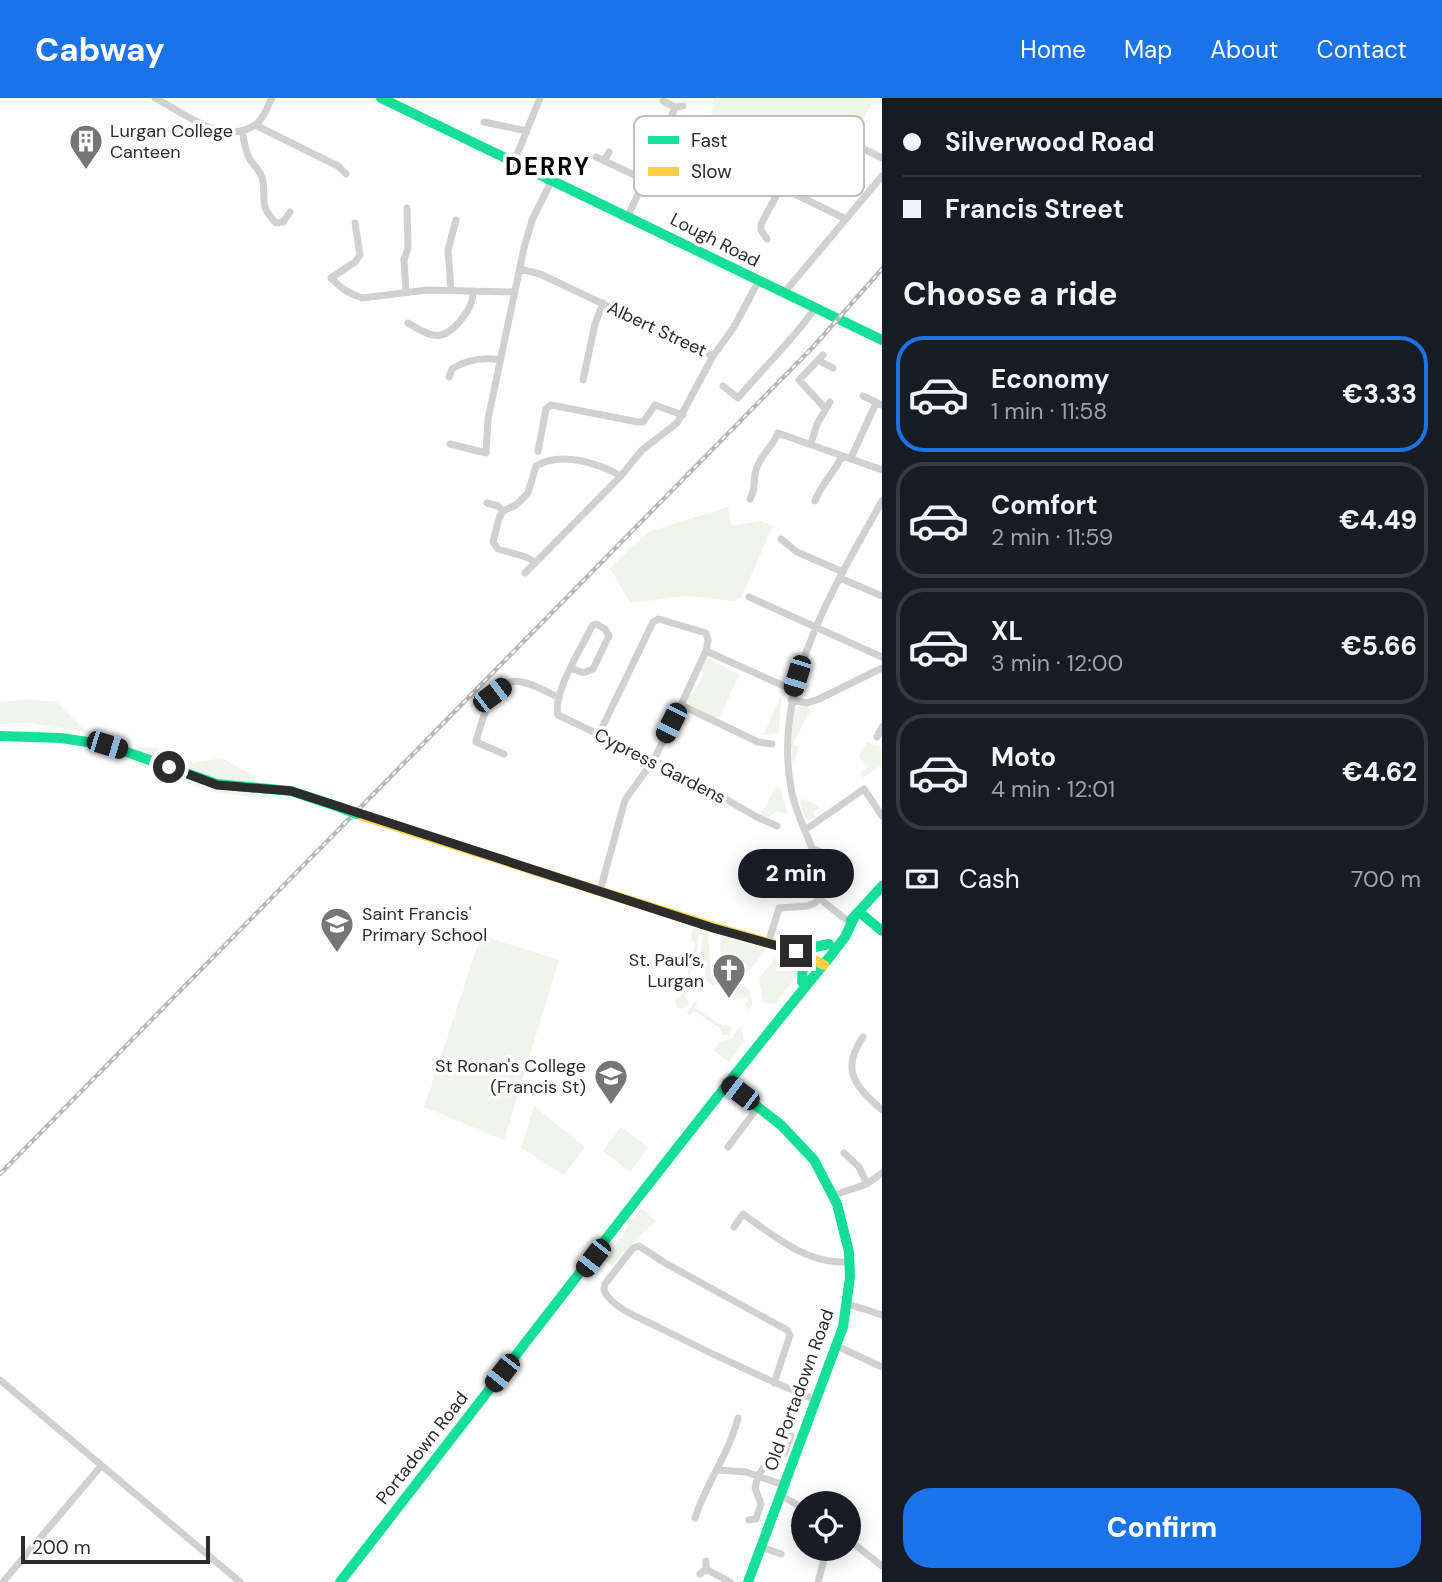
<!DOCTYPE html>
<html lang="en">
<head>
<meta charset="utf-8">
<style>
	:root { --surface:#171b24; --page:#242831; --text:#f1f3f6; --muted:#9ea1a6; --line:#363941; --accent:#1a73e8 }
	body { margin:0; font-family:"DM Sans",sans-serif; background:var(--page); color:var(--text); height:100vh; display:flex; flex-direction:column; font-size:26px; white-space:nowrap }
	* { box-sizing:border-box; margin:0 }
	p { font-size:23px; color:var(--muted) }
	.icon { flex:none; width:38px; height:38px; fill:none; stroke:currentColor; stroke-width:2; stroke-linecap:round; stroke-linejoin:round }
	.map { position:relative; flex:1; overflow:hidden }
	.sheet { display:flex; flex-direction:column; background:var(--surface); width:560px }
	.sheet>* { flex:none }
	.guide { display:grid; align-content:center; height:154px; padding:0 21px; background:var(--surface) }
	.controls { position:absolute; left:791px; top:1393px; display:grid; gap:14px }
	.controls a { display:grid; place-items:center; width:70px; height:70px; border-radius:50%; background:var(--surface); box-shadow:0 4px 18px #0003; font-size:35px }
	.scale { position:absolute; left:21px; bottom:18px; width:189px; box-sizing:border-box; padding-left:7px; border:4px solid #2c2c2c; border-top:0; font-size:19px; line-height:24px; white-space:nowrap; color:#2c2c2c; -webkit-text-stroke:5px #fff; paint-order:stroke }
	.end { position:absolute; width:32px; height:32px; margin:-16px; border:9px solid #2c2c2c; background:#fff; box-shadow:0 0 0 4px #fff }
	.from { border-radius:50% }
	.bubble { position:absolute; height:49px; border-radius:24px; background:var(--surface); box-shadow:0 4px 18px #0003; font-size:23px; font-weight:800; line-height:49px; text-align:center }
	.car { position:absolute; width:21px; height:42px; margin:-21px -10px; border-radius:9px; box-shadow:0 0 5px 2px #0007; background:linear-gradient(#222 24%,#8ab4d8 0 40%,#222 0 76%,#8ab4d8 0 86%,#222 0) }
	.guide b { display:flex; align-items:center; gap:24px; height:66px; font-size:26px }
	.guide b+b { border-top:2px solid var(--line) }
	.guide i { width:18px; height:18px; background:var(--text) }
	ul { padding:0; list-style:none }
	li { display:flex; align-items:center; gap:21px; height:116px; margin:0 14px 10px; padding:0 7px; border:4px solid var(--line); border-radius:28px }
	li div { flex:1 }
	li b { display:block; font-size:26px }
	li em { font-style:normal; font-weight:800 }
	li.current { border-color:var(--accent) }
	li>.icon { width:63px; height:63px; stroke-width:1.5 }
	h2 { padding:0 21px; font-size:32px; line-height:84px }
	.pay { display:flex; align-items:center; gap:18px; height:77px; padding:0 21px; font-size:26px }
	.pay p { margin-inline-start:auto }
	.cta { display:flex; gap:14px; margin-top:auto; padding:14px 21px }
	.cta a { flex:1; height:80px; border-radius:28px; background:var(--accent); color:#fff; font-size:28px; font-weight:800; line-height:80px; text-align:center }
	header { display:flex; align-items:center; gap:42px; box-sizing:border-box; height:98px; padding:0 35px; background:var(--accent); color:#fff }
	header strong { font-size:33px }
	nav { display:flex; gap:38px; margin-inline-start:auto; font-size:24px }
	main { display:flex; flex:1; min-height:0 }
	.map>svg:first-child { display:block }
	.green { fill:#f1f4ea }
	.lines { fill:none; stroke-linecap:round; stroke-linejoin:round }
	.street { stroke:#d1d1d1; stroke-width:7 }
	.fast { stroke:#16e098; stroke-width:10 }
	.slow { stroke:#ffcf43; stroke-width:10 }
	.rail-casing { stroke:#b8b8b8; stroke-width:4.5 }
	.rail { stroke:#fff; stroke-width:2; stroke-dasharray:5; stroke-linecap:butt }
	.fast-bridge { stroke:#16e098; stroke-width:10 }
	.route { stroke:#2c2c2c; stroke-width:9 }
	.labels { text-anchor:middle; stroke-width:7; stroke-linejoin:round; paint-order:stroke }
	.poi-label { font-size:18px; fill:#2c2c2c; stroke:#fff; text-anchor:start }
	.street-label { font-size:18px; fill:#2c2c2c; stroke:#fff }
	.district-label { font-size:24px; font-weight:bold; letter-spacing:2px; fill:#000; stroke:#fff }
	.key { fill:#fff; stroke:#c0c0c0; stroke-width:2 }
	.key-label { font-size:19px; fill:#2c2c2c }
</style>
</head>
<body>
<header>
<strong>Cabway</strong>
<nav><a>Home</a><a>Map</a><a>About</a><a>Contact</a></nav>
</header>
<main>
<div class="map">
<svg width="882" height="1484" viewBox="0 0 882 1484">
	<rect width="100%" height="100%" fill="#fff"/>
	<path class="green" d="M714,0H874L848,51L798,19L785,46L711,16Z
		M728,409L731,428L761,423L773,428L741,500L734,503L686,498L630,505L610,470L648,434Z
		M711,560L712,563L740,576L720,618L715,620L691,607L687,602L690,596L694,595L703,576L701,572L706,562Z
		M782,596L778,637L772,635V637H763Z
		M28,601L57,604L87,634L31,625L0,626V604Z
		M798,608L808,609L810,613L793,646L798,649L795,664L791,661L793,651L791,650L794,611Z
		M867,644L882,650V667L863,680L861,674L868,669L859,659Z
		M142,649L158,650L193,665L222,660L252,677L272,701L211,694L116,658Z
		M777,688L781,691L787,716L778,713L768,719L762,718L761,716Z
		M803,701L820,709L813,714L816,720L815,721L808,722L803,716L800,703Z
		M840,755L856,764L850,771L835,769L834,760Z
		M693,829L699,831L696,868L691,872L685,898L689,906L681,911L677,909L675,902L682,897L695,846L691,841Z
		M703,832L708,833L711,879C724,885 739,884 750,892L752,906L748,912L745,906L749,903L747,899L741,902L719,886L712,887L705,881L706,866L701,857Z
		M481,837L559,862L504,1042L424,1009Z
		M721,837L766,851C760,858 751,875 742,877C718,882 720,851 721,837Z
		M779,855L795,864L799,875L775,906L763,905L759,881Z
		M694,903L697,904L695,910L722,927L730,928L731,932L729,937H722L720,930L694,913L690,917L687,914L692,909Z
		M742,929L744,944L729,964L713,952L720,944L733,940L738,930Z
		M534,1008L585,1049L564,1077L521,1050Z
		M621,1029L648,1049L630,1074L603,1053Z
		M641,1110L657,1124C646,1128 622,1157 613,1168L602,1162L625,1136L624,1134Z"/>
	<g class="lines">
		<path class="street" d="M155,0C183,14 223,49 255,27C263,22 267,9 272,0
			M663,3L675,9L683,8
			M484,24L527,33
			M255,27L338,68L346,76
			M242,33C244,42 245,52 249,60C253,67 259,71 262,79C268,100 256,104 276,125L283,124L290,114
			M854,46L882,60
			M700,50L846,121
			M596,59L641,80
			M604,63L609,54
			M514,64L540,0
			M628,118L639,94L641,80L653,67L675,9
			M355,125L360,157L355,164L331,180C341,190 349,196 362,200L427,192L515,194
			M767,141L761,132V126L781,89
			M520,171L540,176L713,258
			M451,192L448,152L456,122
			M406,193L404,162L408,150L407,110
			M784,195L882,78
			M408,225C430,238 441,246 460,223C468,213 473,206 473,193
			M823,257L799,282L825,310
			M818,262L833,270
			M449,279L452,271C466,262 483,259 500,262
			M583,282L595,226L603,205
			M723,288L738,300C764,269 793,242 816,209
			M863,298L882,307
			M450,346L486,355L488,321L524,150L532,122L552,82
			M811,346L817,326L830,304
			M538,353L546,311L551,307L638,324H643L655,307L683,317
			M851,360L876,305
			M750,401C757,390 752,381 757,369C762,356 773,348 778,335L882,372
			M815,403C821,386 835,374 842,358
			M487,405L498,408L503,413
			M781,441L797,454L843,474
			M535,464L526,459L498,451L493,444L499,420L503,413L516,407L528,395L536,368C561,353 598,365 621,378
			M525,475L621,378L642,352L677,325L713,258L734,229L758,184
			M840,480L882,498
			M749,499L882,559
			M706,553L793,592
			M571,570L583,575L593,571L609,538L605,531L596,526L592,528C582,549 552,596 558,617L678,674L757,719L777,728
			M791,602L807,605L819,601L882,570
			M681,607L758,644L772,646
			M599,636L653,524L659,521L706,535L708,542L706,553L681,607L653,663L625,702L600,793
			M877,639L882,629
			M504,656L476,644C481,624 493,577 522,584C534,586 547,594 558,599
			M805,732L864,691L882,718
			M829,758L812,750C805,732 796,714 792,695C770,591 833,491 882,403
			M820,801L849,824
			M768,846L779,810L808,808L815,805L839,773
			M863,939C840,972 855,988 882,1012
			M728,1049L758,1009
			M844,1055L859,1069L867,1086
			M834,1097L867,1086L882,1075
			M734,1129L743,1116C775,1139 808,1167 850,1164
			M848,1206L882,1217
			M837,1248L882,1269
			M0,1282L240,1484
			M774,1285L790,1237L787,1232L665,1165L639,1148L633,1150L605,1186C604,1190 603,1192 606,1196C616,1212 643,1221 660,1230C711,1256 763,1280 816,1302
			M718,1372L746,1374L784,1387
			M780,1397L803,1410
			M695,1420C706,1385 729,1356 738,1320
			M749,1422L756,1421L761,1406L755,1390L758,1378L768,1363L784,1356L791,1338
			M849,1442L882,1468
			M761,1449L781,1456
			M706,1471L730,1484
			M700,1476L706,1471V1463
			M3,1484L101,1368
			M818,1484L827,1451"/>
		<path class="fast" d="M381,0L882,242
			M0,638L61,640L107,647L217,686L291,693L339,709
			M859,814L882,833
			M851,822L882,788
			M802,884L803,867L796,853L829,846
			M727,985L781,1027L814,1062L837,1106L849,1154L850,1179L843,1229L748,1484
			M340,1484C504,1274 664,1062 832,856L845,839L856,816"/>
		<path class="slow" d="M357,716L713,829L796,853L824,867"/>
		<defs>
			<path id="rail" d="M0,1076L813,249L882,171"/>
		</defs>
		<use href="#rail" class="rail-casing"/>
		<use href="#rail" class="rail"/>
		<path class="fast-bridge" d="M339,709L357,716"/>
	</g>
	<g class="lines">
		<path class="route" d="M169,669L217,687L291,693L713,830L796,853"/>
	</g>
	<defs>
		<symbol id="building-pin" viewBox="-11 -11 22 30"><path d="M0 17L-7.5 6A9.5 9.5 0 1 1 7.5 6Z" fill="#767676" stroke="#fff"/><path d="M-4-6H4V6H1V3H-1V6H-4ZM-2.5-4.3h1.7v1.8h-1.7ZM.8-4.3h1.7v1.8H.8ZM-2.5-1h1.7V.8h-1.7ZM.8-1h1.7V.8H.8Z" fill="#fff"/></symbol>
		<symbol id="school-pin" viewBox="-11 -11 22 30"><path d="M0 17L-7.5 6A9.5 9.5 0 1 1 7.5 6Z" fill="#767676" stroke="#fff"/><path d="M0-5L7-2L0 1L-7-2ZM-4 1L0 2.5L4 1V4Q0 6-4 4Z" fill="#fff"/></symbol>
		<symbol id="church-pin" viewBox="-11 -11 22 30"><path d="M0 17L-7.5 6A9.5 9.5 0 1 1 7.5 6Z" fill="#767676" stroke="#fff"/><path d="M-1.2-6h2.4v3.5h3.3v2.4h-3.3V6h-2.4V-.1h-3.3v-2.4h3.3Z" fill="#fff"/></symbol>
	</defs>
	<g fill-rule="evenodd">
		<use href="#building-pin" x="67" y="24" width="38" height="52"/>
		<use href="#school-pin" x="318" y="807" width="38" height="52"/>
		<use href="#church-pin" x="710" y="853" width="38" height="52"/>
		<use href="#school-pin" x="592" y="959" width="38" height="52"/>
	</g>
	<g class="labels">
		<g class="poi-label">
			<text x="110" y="39">Lurgan College<tspan x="110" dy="21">Canteen</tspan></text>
			<text x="362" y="822">Saint Francis'<tspan x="362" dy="21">Primary School</tspan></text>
			<text x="704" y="868" text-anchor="end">St. Paul’s,<tspan x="704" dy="21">Lurgan</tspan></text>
			<text x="586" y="974" text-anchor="end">St Ronan's College<tspan x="586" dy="21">(Francis St)</tspan></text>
		</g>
		<g class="street-label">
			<text transform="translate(715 142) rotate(27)" y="6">Lough Road</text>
			<text transform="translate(657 231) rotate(25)" y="6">Albert Street</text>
			<text transform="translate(660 668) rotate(27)" y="6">Cypress Gardens</text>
			<text transform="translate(799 1292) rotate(-70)" y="6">Old Portadown Road</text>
			<text transform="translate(422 1350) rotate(-52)" y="6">Portadown Road</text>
		</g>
		<g class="district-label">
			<text x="548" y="77">DERRY</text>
		</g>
	</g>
	<rect x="634" y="18" width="230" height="80" rx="10" class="key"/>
	<rect x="648" y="38" width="31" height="8" fill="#16e098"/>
	<rect x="648" y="69" width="31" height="9" fill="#ffcf43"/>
	<g class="key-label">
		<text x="691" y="49">Fast</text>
		<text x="691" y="80">Slow</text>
	</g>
</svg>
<div class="controls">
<a><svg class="icon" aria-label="locate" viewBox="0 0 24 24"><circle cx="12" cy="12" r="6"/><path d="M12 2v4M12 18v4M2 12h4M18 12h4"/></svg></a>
</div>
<div class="scale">200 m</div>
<i class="end from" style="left:169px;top:669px"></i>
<i class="end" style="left:796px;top:853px"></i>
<div class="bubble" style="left:738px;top:751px;width:116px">2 min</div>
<i class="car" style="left:797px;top:578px;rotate:197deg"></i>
<i class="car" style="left:492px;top:597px;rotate:53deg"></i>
<i class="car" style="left:671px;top:625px;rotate:207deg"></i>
<i class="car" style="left:107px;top:647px;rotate:107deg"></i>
<i class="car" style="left:740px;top:995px;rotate:307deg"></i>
<i class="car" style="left:593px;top:1160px;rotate:218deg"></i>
<i class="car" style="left:502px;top:1275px;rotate:218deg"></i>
</div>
<section class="sheet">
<div class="guide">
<b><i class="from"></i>Silverwood Road</b>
<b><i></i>Francis Street</b>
</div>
<h2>Choose a ride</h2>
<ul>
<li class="current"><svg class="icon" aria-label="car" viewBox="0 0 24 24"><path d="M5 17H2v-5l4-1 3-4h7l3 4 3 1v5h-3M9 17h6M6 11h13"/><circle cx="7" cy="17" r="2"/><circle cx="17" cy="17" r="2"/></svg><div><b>Economy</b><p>1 min · 11:58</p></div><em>€3.33</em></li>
<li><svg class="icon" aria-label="car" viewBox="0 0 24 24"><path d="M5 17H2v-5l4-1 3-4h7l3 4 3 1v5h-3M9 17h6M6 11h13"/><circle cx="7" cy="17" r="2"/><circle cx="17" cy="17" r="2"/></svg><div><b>Comfort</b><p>2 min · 11:59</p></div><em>€4.49</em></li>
<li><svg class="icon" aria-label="car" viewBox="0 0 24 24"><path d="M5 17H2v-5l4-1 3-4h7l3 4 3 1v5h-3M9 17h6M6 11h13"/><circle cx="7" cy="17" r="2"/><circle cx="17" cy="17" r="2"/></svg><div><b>XL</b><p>3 min · 12:00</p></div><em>€5.66</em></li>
<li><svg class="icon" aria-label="car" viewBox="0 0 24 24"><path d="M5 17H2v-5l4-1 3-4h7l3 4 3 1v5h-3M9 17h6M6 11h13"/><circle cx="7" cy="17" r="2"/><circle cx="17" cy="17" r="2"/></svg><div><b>Moto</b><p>4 min · 12:01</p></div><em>€4.62</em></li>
</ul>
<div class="pay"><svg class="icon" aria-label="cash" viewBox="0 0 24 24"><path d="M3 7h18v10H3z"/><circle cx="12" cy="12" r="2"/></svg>Cash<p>700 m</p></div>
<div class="cta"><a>Confirm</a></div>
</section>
</main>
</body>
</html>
